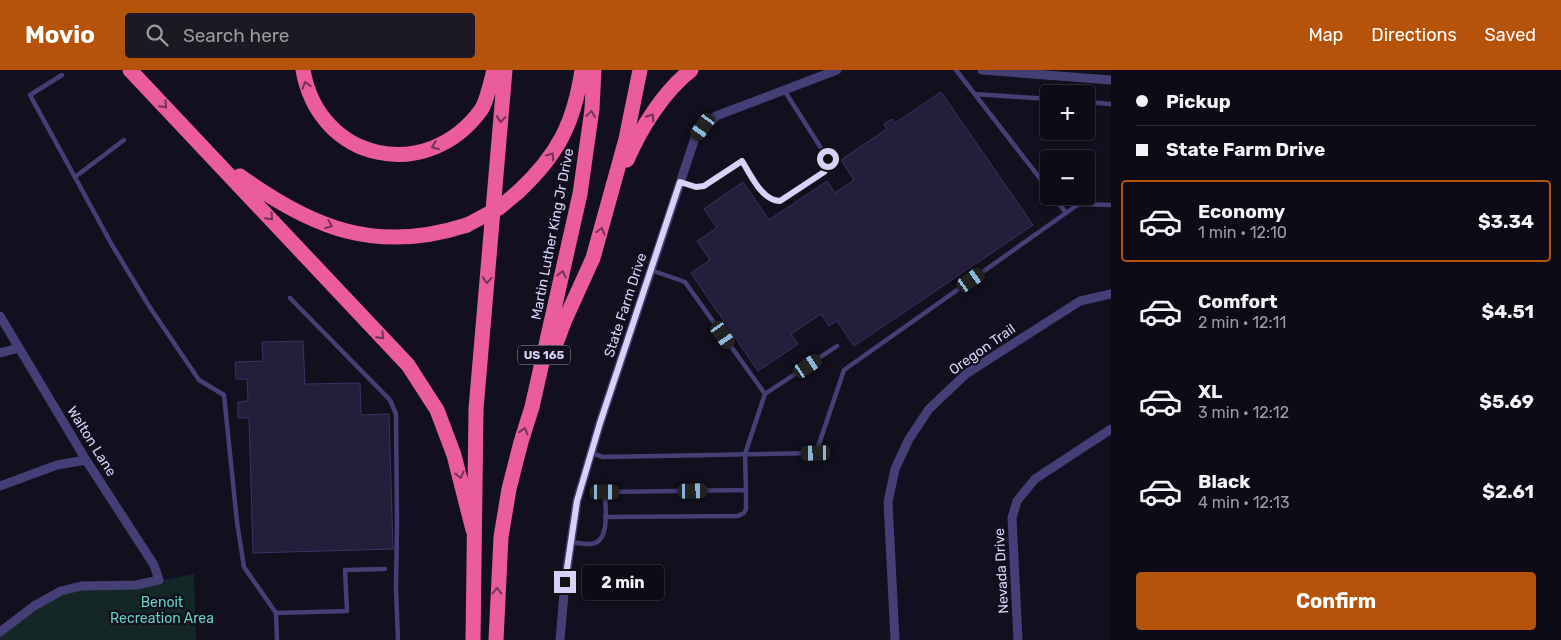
<!DOCTYPE html>
<html lang="en">
<head>
<meta charset="utf-8">
<style>
	:root { --surface:#0e0b16; --page:#1c1923; --text:#f1f3f6; --muted:#9b9ba1; --line:#2e2b35; --accent:#b45309 }
	body { margin:0; font-family:Rubik,sans-serif; background:var(--page); color:var(--text); height:100vh; display:flex; flex-direction:column; font-size:19px; white-space:nowrap }
	* { box-sizing:border-box; margin:0 }
	p { font-size:16px; color:var(--muted) }
	.icon { flex:none; width:28px; height:28px; fill:none; stroke:currentColor; stroke-width:2; stroke-linecap:round; stroke-linejoin:round }
	.map { position:relative; flex:1; overflow:hidden }
	.details { display:flex; flex-direction:column; background:var(--surface); width:450px }
	.details>* { flex:none }
	.guide { display:grid; align-content:center; height:110px; padding:0 25px; background:var(--surface) }
	.buttons { position:absolute; left:1040px; top:15px; display:grid; gap:10px }
	.buttons a { display:grid; place-items:center; width:55px; height:55px; border-radius:5px; background:var(--surface); box-shadow:0 1px 4px #0004,0 0 0 1px var(--line); font-size:25px }
	.end { position:absolute; width:22px; height:22px; margin:-11px; border:6px solid #d8d2f9; background:#111; box-shadow:0 0 0 2px #111 }
	.from { border-radius:50% }
	.bubble { position:absolute; height:35px; border-radius:5px; background:var(--surface); box-shadow:0 1px 4px #0004,0 0 0 1px var(--line); font-size:16px; font-weight:700; line-height:35px; text-align:center }
	.car { position:absolute; width:15px; height:30px; margin:-15px -8px; border-radius:6px; box-shadow:0 0 4px 1px #0007; background:linear-gradient(#222 24%,#8ab4d8 0 40%,#222 0 76%,#8ab4d8 0 86%,#222 0) }
	.guide b { display:flex; align-items:center; gap:18px; height:48px; font-size:19px }
	.guide b+b { border-top:1px solid var(--line) }
	.guide i { width:12px; height:12px; background:var(--text) }
	ul { padding:0; list-style:none }
	li { display:flex; align-items:center; gap:15px; height:82px; margin:0 10px 8px; padding:0 15px; border:2px solid transparent; border-radius:5px }
	li div { flex:1 }
	li b { display:block; font-size:19px }
	li em { font-style:normal; font-weight:700 }
	li.selected { border-color:var(--accent) }
	li>.icon { width:45px; height:45px; stroke-width:1.5 }
	.action { display:flex; gap:10px; margin-top:auto; padding:10px 25px }
	.action a { flex:1; height:58px; border-radius:5px; background:var(--accent); color:#fff; font-size:20px; font-weight:700; line-height:58px; text-align:center }
	header { display:flex; align-items:center; gap:30px; box-sizing:border-box; height:70px; padding:0 25px; background:var(--accent); color:#fff }
	header strong { font-size:24px }
	nav { display:flex; gap:28px; margin-inline-start:auto; font-size:18px }
	.search { width:350px; height:45px; background:var(--page); display:flex; align-items:center; gap:12px; box-sizing:border-box; padding:0 18px; border-radius:5px; color:var(--muted); font-size:19px }
	main { display:flex; flex:1; min-height:0 }
	.map>svg:first-child { display:block }
	.green { fill:#132727 }
	.building { fill:#251d3c; stroke:#3e3265 }
	.lines { fill:none; stroke-linecap:round; stroke-linejoin:round }
	.lane { stroke:#444077; stroke-width:4.5 }
	.street { stroke:#444077; stroke-width:9 }
	.highway { stroke:#ea5c9b; stroke-width:15 }
	.highway-bridge { stroke:#ea5c9b; stroke-width:15 }
	.oneway { stroke:#733256 }
	.route { stroke:#d8d2f9; stroke-width:6 }
	.labels { text-anchor:middle; stroke-width:4.5; stroke-linejoin:round; paint-order:stroke }
	.shield { fill:#120f1e; stroke:#9d98b7; stroke-width:1 }
	.shield-label { font-size:12px; font-weight:bold; fill:#d8d2f9 }
	.street-label { font-size:14px; fill:#d8d2f9; stroke:#120f1e }
	.park-label { font-size:14px; fill:#68cfb9; stroke:#120f1e }
</style>
</head>
<body>
<header>
<strong>Movio</strong>
<div class="search"><svg class="icon" aria-label="search" viewBox="0 0 24 24"><circle cx="10" cy="10" r="6"/><path d="M15 15l6 6"/></svg>Search here</div>
<nav><a>Map</a><a>Directions</a><a>Saved</a></nav>
</header>
<main>
<div class="map">
<svg width="1111" height="570" viewBox="0 0 1111 570">
	<rect width="100%" height="100%" fill="#120f1e"/>
	<path class="green" d="M194,504L196,570H0V562L61,521L136,515Z"/>
	<path class="building" d="M941,22L1033,155L854,276L837,251L829,256L821,244L791,264L798,274L758,301L691,203L710,190L697,171L717,158L704,139L743,112L769,150L827,111L835,123L854,110L841,90L887,59L884,54L892,49L895,53Z
		M303,271L305,314L360,313L361,345L389,344L393,479L253,483L249,348H238V332L248,331L247,309H236L235,292L263,291L262,272Z"/>
	<g class="lines">
		<path class="lane" d="M956,0L1049,120
			M62,5L30,25L112,175L149,236L199,310L224,325L237,452L244,497L276,543L277,570
			M975,24L1049,29
			M1086,32L1111,34
			M75,107L124,70
			M680,112L696,117L704,116L742,91C751,105 762,131 780,131L824,102L829,95L828,89L784,20
			M1054,126L1066,143L1079,134L1111,135
			M651,200L685,212L765,324
			M290,228L390,330L396,344L397,455L396,519L398,570
			M591,383L603,387L816,383L844,300L1066,143
			M605,447L738,446L744,443L746,439V420
			M571,472C577,473 585,474 591,474C611,472 605,437 605,422L746,420L745,384L765,324L837,276
			M276,543L347,541L345,500L385,499"/>
		<path class="street" d="M982,0L1111,10
			M0,246L86,390L154,495L159,510L136,515L81,516L61,521L34,536L0,562
			M0,283L19,278
			M0,416L57,395L86,390
			M560,570L565,512L577,431L600,353L695,68L703,57L716,46L837,0
			M895,570L888,432L895,399L909,369L929,339L966,304L1080,231L1111,224
			M1018,570L1012,448L1017,431L1035,409L1111,359"/>
		<path class="highway" d="M130,0L408,295L437,340L454,385L473,460
			M303,0C319,92 427,114 481,40C487,31 491,11 494,0
			M627,90C641,58 663,22 691,0
			M240,106C314,159 377,184 467,155
			M518,122C558,85 574,53 582,0
			M552,284L564,252L593,188L626,69L640,0
			M473,570L476,339L505,0
			M496,570L501,467L509,419L521,372L532,337L580,124L592,39L594,0"/>
		<path class="highway-bridge" d="M467,155L499,138L518,122"/>
	</g>
	<defs><path id="oneway-chevron" d="M-2-3.5L2.5 0L-2 3.5" fill="none" stroke-width="1.6" stroke-linecap="round" stroke-linejoin="round" transform="scale(1.25)"/></defs>
	<g class="oneway">
		<use href="#oneway-chevron" transform="translate(306 15) rotate(-106)"/>
		<use href="#oneway-chevron" transform="translate(164 35) rotate(46)"/>
		<use href="#oneway-chevron" transform="translate(591 44) rotate(-83)"/>
		<use href="#oneway-chevron" transform="translate(651 47) rotate(-57)"/>
		<use href="#oneway-chevron" transform="translate(501 49) rotate(95)"/>
		<use href="#oneway-chevron" transform="translate(435 76) rotate(158)"/>
		<use href="#oneway-chevron" transform="translate(551 86) rotate(-55)"/>
		<use href="#oneway-chevron" transform="translate(270 147) rotate(47)"/>
		<use href="#oneway-chevron" transform="translate(329 155) rotate(22)"/>
		<use href="#oneway-chevron" transform="translate(601 161) rotate(-74)"/>
		<use href="#oneway-chevron" transform="translate(562 204) rotate(-77)"/>
		<use href="#oneway-chevron" transform="translate(487 210) rotate(95)"/>
		<use href="#oneway-chevron" transform="translate(381 266) rotate(47)"/>
		<use href="#oneway-chevron" transform="translate(524 361) rotate(-73)"/>
		<use href="#oneway-chevron" transform="translate(460 405) rotate(76)"/>
		<use href="#oneway-chevron" transform="translate(497 521) rotate(-88)"/>
	</g>
	<g class="lines">
		<path class="route" d="M565,512L577,431L600,353L680,112L696,117L704,116L742,91C751,105 762,131 780,131L824,102L829,95L828,89"/>
	</g>
	<g class="labels">
		<rect class="shield" x="518" y="275.5" width="52" height="19" rx="4"/>
		<g class="shield-label">
			<text x="544" y="289">US 165</text>
		</g>
		<g class="street-label">
			<text transform="translate(552 164) rotate(-79)" y="5">Martin Luther King Jr Drive</text>
			<text transform="translate(625 235) rotate(-72)" y="5">State Farm Drive</text>
			<text transform="translate(982 279) rotate(-35)" y="5">Oregon Trail</text>
			<text transform="translate(92 371) rotate(58)" y="5">Walton Lane</text>
			<text transform="translate(1001 501) rotate(-93)" y="5">Nevada Drive</text>
		</g>
		<g class="park-label">
			<text x="162" y="537">Benoit<tspan x="162" dy="16">Recreation Area</tspan></text>
		</g>
	</g>
</svg>
<div class="buttons">
<a>+</a>
<a>−</a>
</div>
<i class="end from" style="left:828px;top:89px"></i>
<i class="end" style="left:565px;top:512px"></i>
<div class="bubble" style="left:582px;top:495px;width:82px">2 min</div>
<i class="car" style="left:703px;top:57px;rotate:216deg"></i>
<i class="car" style="left:971px;top:210px;rotate:55deg"></i>
<i class="car" style="left:723px;top:265px;rotate:145deg"></i>
<i class="car" style="left:808px;top:296px;rotate:56deg"></i>
<i class="car" style="left:816px;top:383px;rotate:269deg"></i>
<i class="car" style="left:693px;top:421px;rotate:89deg"></i>
<i class="car" style="left:605px;top:422px;rotate:90deg"></i>
</div>
<section class="details">
<div class="guide">
<b><i class="from"></i>Pickup</b>
<b><i></i>State Farm Drive</b>
</div>
<ul>
<li class="selected"><svg class="icon" aria-label="car" viewBox="0 0 24 24"><path d="M5 17H2v-5l4-1 3-4h7l3 4 3 1v5h-3M9 17h6M6 11h13"/><circle cx="7" cy="17" r="2"/><circle cx="17" cy="17" r="2"/></svg><div><b>Economy</b><p>1 min · 12:10</p></div><em>$3.34</em></li>
<li><svg class="icon" aria-label="car" viewBox="0 0 24 24"><path d="M5 17H2v-5l4-1 3-4h7l3 4 3 1v5h-3M9 17h6M6 11h13"/><circle cx="7" cy="17" r="2"/><circle cx="17" cy="17" r="2"/></svg><div><b>Comfort</b><p>2 min · 12:11</p></div><em>$4.51</em></li>
<li><svg class="icon" aria-label="car" viewBox="0 0 24 24"><path d="M5 17H2v-5l4-1 3-4h7l3 4 3 1v5h-3M9 17h6M6 11h13"/><circle cx="7" cy="17" r="2"/><circle cx="17" cy="17" r="2"/></svg><div><b>XL</b><p>3 min · 12:12</p></div><em>$5.69</em></li>
<li><svg class="icon" aria-label="car" viewBox="0 0 24 24"><path d="M5 17H2v-5l4-1 3-4h7l3 4 3 1v5h-3M9 17h6M6 11h13"/><circle cx="7" cy="17" r="2"/><circle cx="17" cy="17" r="2"/></svg><div><b>Black</b><p>4 min · 12:13</p></div><em>$2.61</em></li>
</ul>
<div class="action"><a>Confirm</a></div>
</section>
</main>
</body>
</html>
